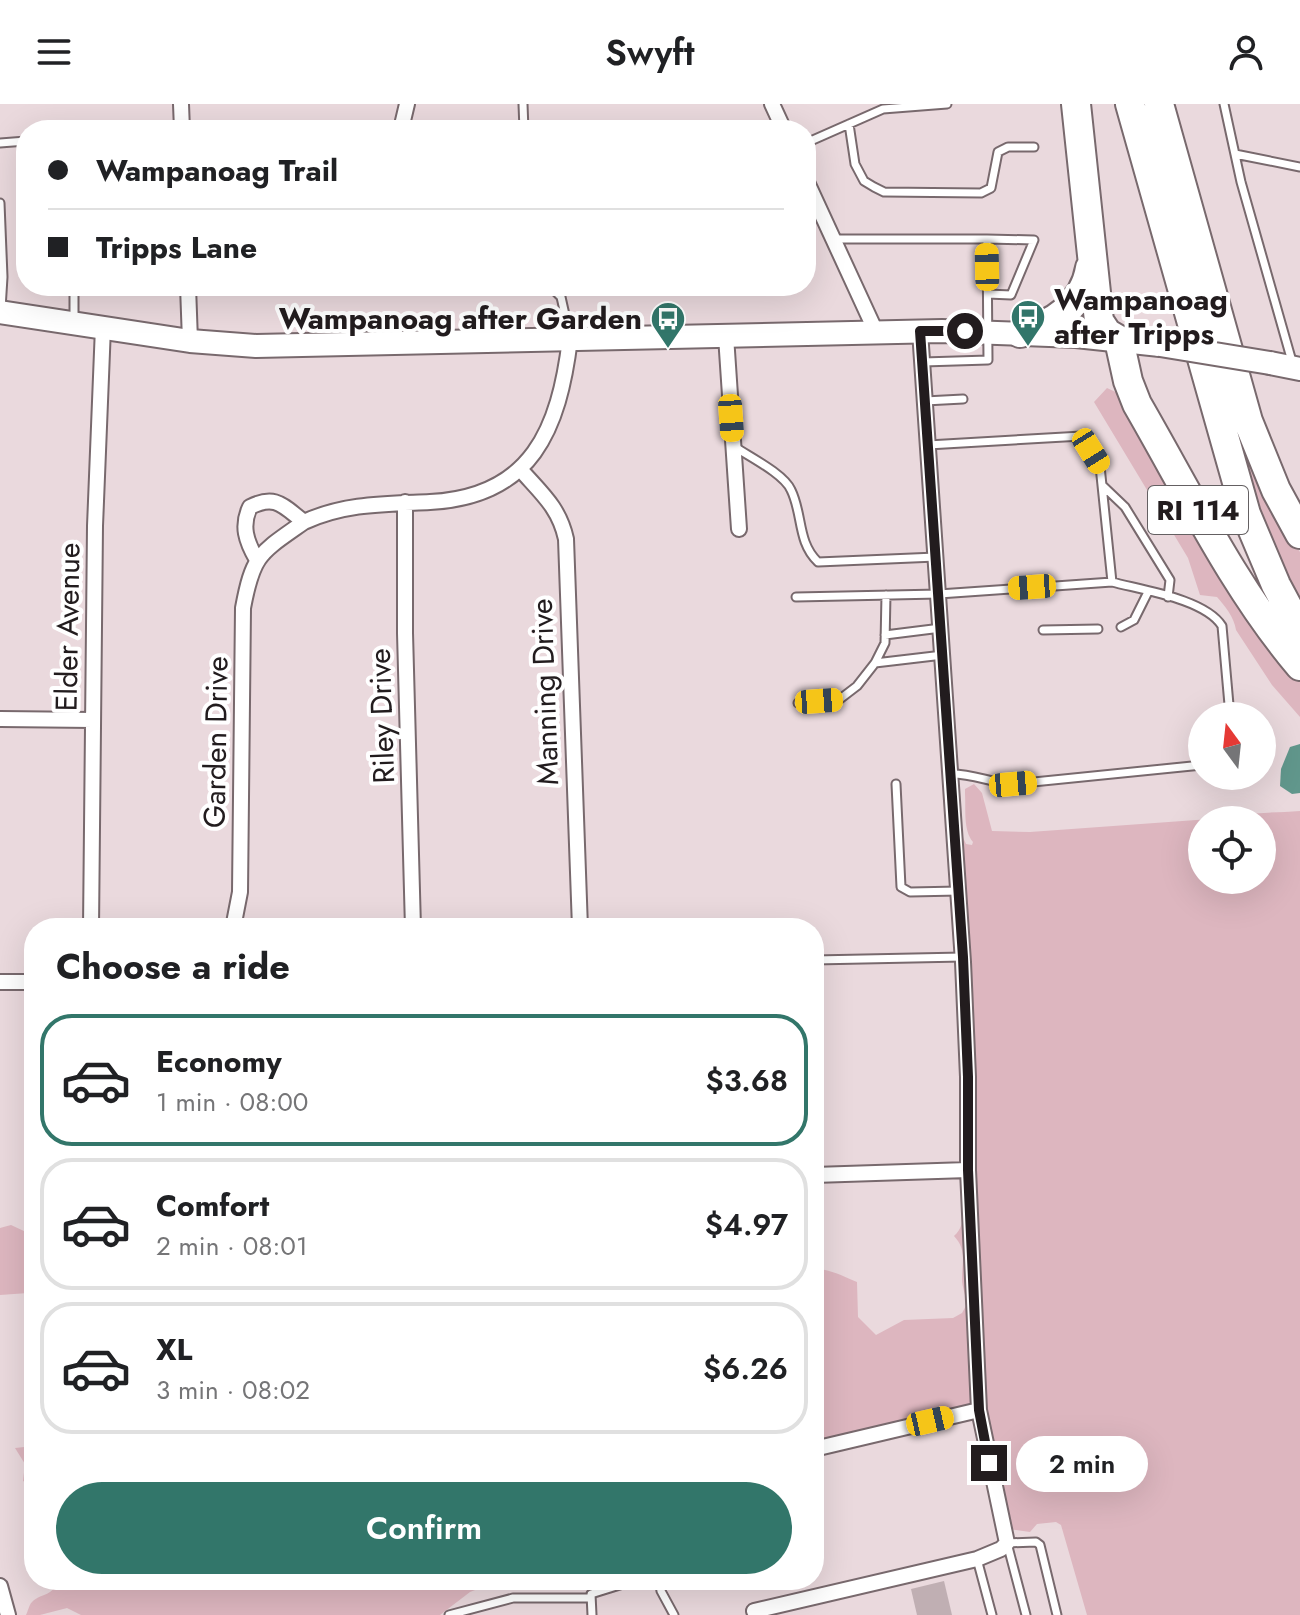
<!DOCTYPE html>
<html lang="en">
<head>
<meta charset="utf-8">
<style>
	:root { --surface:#fff; --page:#f6f6f6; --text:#202124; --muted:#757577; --line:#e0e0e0; --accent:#32766a }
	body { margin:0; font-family:Jost,sans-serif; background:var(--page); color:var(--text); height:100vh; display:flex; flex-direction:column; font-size:30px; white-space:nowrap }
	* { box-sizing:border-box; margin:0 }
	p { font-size:26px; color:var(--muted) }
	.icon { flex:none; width:44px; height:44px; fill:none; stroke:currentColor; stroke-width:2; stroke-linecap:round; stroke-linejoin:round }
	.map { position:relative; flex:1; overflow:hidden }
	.side { position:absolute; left:24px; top:814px; width:800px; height:672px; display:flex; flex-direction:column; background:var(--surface); border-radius:32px; box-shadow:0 8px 32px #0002 }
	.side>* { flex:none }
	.top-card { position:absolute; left:16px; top:16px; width:800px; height:176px; border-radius:32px; box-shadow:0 8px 32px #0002; display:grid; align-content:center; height:176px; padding:0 32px; background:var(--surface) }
	.needle { width:52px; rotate:345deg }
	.tools { position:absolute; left:1188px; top:598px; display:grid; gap:16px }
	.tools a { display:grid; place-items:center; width:88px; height:88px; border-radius:50%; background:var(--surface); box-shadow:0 8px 32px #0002; font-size:40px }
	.end { position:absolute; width:36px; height:36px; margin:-18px; border:10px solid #221c1e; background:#fff; box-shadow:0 0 0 4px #fff }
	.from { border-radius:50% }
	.bubble { position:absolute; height:56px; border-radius:28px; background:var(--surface); box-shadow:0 8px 32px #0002; font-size:26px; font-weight:600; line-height:56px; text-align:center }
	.car { position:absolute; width:24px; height:48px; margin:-24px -12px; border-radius:10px; box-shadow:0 0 6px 2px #0007; background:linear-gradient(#f5c518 24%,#345 0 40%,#f5c518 0 76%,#345 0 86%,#f5c518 0) }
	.top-card b { display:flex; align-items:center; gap:28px; height:76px; font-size:30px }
	.top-card b+b { border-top:2px solid var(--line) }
	.top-card i { width:20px; height:20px; background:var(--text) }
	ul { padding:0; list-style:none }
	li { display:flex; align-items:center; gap:24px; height:132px; margin:0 16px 12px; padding:0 16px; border:4px solid var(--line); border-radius:32px }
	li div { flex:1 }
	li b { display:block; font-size:30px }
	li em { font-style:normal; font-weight:600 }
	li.selected { border-color:var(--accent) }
	li>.icon { width:72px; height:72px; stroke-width:1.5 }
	h2 { padding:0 32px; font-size:36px; line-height:96px }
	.action { display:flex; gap:16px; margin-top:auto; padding:16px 32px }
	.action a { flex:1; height:92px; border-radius:48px; background:var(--accent); color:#fff; font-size:32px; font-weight:600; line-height:92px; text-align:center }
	header { display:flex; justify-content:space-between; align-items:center; height:104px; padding:0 32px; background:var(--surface); font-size:36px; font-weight:600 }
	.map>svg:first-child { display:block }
	.green { fill:#ddb6bf; fill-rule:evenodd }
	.water { fill:#61978c }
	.building { fill:#c0afb3 }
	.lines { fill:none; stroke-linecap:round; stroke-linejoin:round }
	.lane-casing { stroke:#78696d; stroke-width:11 }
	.street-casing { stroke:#78696d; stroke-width:18 }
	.secondary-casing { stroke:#78696d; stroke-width:26 }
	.highway-casing { stroke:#78696d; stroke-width:32 }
	.lane { stroke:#fff; stroke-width:7 }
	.street { stroke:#fff; stroke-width:14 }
	.secondary { stroke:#fff; stroke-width:22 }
	.highway { stroke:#fff; stroke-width:28 }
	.secondary-bridge-casing { stroke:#78696d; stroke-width:26; stroke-linecap:butt }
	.secondary-bridge { stroke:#fff; stroke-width:22 }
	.route { stroke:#221c1e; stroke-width:10 }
	.labels { text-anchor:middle; stroke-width:8; stroke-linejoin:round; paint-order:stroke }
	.shield { fill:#fff; stroke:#646062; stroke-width:2 }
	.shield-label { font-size:28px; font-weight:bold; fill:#221c1e }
	.poi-label { font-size:30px; font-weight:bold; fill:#221c1e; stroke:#fff; text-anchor:start }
	.street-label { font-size:30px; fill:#221c1e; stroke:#fff }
</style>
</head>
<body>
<header><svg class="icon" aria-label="menu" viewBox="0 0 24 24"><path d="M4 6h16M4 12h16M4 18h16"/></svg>Swyft<svg class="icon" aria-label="person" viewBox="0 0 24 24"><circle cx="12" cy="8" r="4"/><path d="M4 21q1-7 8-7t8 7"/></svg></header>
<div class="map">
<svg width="1300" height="1511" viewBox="0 0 1300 1511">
	<rect width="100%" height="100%" fill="#ead9dd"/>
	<path class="green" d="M1107,284L1126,293L1300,572V613L1272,581L1236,526C1234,513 1225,502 1217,493L1200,491L1188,454L1094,298Z
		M1243,334L1280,416L1300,448V505L1278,461L1235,342L1241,339Z
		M974,680L982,689L992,727L1030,728L1224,714C1249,708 1274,709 1300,707V1511H1087L1061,1421L1056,1418L1037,1420L1030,1428L1008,1425L983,1309L814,1344V1165C831,1165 842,1172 857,1178L858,1213L876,1231L904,1216L953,1214L962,1209L967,1200C966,1192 962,1183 962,1175C962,1157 967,1146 954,1132C970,1118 960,1095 962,1076L971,1067L958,723L966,740L972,741L973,738C963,726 966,705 965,690V685ZM1202,716H1262V776H1202Z
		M11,1121L26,1128L34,1136V1217L28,1189L0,1191V1124Z
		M34,1342V1383L23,1377L25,1360L15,1344Z
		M57,1476H500L470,1488L440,1511H81L67,1504L40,1511H26C28,1507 29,1501 32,1498C42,1488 54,1493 57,1476Z"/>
	<path class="water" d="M1300,640V689L1292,690L1280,682L1281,665L1290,643Z"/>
	<path class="building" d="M944,1477L952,1511H917L911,1485Z"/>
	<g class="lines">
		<defs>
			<path id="lane" d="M523,0L524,26
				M1224,0L1241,78L1293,261
				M849,20L855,60L864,77L874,83L884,88L981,89L991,84L998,48L1008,43H1034
				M0,39L26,37
				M806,39L883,5L947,0
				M1235,50L1300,63
				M0,99L3,173L1,205
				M834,135H987L988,256L923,258
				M987,135L1034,136L1011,191L988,190
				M550,182L561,193L570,233
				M74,217V182
				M925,297L963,295
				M735,343C750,353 784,370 791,386C803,410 797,438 818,458L936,453
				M1103,382L1125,403L1170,476L1168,493
				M1112,478C1142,486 1205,495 1222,522L1230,612
				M796,493L939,490L1112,478L1100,362L1082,332L928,341
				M1121,523L1134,516L1148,488
				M1043,526L1098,525
				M885,531L941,524
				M875,559L943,551
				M798,599L840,595L857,582L875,559L885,539L886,491
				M952,670C974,670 992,679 1013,680L1202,661
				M896,680L901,783L910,788L959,787
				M814,856L963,853
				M977,1455L992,1511
				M659,1476L661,1487L674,1511
				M449,1511L513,1494H591
				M592,1511L591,1490L636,1476
				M1026,1511L1007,1439L1036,1438L1040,1441L1057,1511"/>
			<path id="street" d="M181,0L182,26
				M772,0L784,26
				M394,26L402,21L407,0
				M806,76L876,228
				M188,182L190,237
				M726,232L739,425
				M520,365C541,389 559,403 566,435L580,824
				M405,398V529L413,824
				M257,456C246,437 241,422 250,403C276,390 283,402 304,418C345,399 386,400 430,398C532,393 559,325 570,235
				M0,615L93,616
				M91,824L95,422L103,223
				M233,824L240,788L243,504C253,450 260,449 304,418
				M0,878H34
				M814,1071L968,1066
				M814,1345L979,1306
				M0,1482L8,1511
				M754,1507L977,1455L1001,1445L1007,1439L979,1306L968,1066V973L963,858L920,227"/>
			<path id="secondary" d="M0,208L190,237L256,242L942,227L1076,232L1160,241
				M1270,259L1300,265"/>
			<path id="highway" d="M1076,0L1099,217L1107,229L1119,236L1128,277L1137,300C1188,388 1234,484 1300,562
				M1130,0L1246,410L1276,481L1300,526
				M1159,0L1248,317L1276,386L1300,430
				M1020,229C1054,221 1084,200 1090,164"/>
		</defs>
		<use href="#lane" class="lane-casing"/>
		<use href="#street" class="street-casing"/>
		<use href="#secondary" class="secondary-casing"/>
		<use href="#highway" class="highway-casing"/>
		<use href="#lane" class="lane"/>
		<use href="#street" class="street"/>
		<use href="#secondary" class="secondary"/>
		<use href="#highway" class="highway"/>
		<defs>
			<path id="secondary-bridge" d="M1160,241L1270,259"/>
		</defs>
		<use href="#secondary-bridge" class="secondary-bridge-casing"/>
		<use href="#secondary-bridge" class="secondary-bridge"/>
	</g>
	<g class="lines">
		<path class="route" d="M965,227H920L963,853L968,973V1066L979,1306L989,1359"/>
	</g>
	<defs>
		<symbol id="bus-pin" viewBox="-11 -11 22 30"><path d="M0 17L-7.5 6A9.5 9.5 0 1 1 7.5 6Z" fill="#32766a" stroke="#fff"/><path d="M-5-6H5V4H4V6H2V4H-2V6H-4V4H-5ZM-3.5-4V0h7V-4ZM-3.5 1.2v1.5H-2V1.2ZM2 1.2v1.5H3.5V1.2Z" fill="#fff"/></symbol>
	</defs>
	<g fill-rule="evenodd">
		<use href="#bus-pin" x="1008" y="193" width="40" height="54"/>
		<use href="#bus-pin" x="648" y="195" width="40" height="54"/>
	</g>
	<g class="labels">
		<rect class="shield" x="1148" y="382" width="100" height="48" rx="6"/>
		<g class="shield-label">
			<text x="1198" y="416">RI 114</text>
		</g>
		<g class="poi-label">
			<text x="1054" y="206">Wampanoag<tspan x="1054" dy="34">after Tripps</tspan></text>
			<text x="642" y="225" text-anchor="end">Wampanoag after Garden</text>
		</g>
		<g class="street-label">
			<text transform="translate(68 523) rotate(-89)" y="10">Elder Avenue</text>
			<text transform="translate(545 588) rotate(-92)" y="10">Manning Drive</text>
			<text transform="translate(382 612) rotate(-92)" y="10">Riley Drive</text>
			<text transform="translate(216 638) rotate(-89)" y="10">Garden Drive</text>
		</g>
	</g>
</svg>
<div class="tools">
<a><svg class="needle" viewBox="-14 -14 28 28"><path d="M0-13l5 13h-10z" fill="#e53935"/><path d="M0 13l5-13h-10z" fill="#757577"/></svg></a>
<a><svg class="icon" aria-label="locate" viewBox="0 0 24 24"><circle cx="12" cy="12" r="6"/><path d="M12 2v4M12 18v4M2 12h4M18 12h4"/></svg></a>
</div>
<i class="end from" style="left:965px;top:227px"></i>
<i class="end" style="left:989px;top:1359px"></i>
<div class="bubble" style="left:1016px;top:1332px;width:132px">2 min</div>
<i class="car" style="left:987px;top:163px;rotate:359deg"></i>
<i class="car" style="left:731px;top:314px;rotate:176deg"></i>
<i class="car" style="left:1091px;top:347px;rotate:148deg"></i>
<i class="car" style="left:1032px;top:483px;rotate:266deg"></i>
<i class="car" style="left:819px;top:597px;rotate:86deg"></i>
<i class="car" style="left:1013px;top:680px;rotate:85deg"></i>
<i class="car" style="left:930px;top:1317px;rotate:77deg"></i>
<div class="top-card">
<b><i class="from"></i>Wampanoag Trail</b>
<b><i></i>Tripps Lane</b>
</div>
<section class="side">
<h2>Choose a ride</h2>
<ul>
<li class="selected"><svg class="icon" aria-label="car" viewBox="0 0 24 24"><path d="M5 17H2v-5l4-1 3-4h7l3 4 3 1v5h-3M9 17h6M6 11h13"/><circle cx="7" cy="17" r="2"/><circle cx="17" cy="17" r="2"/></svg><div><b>Economy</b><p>1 min · 08:00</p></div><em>$3.68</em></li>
<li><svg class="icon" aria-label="car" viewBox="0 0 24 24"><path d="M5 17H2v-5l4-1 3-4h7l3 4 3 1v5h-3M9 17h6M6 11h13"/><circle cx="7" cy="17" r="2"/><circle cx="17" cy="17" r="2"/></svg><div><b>Comfort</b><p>2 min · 08:01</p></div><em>$4.97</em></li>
<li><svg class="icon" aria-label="car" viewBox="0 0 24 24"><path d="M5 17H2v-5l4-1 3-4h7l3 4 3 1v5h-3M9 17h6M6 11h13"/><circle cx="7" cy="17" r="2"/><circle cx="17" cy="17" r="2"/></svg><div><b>XL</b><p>3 min · 08:02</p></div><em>$6.26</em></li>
</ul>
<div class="action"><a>Confirm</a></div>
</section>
</div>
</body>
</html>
